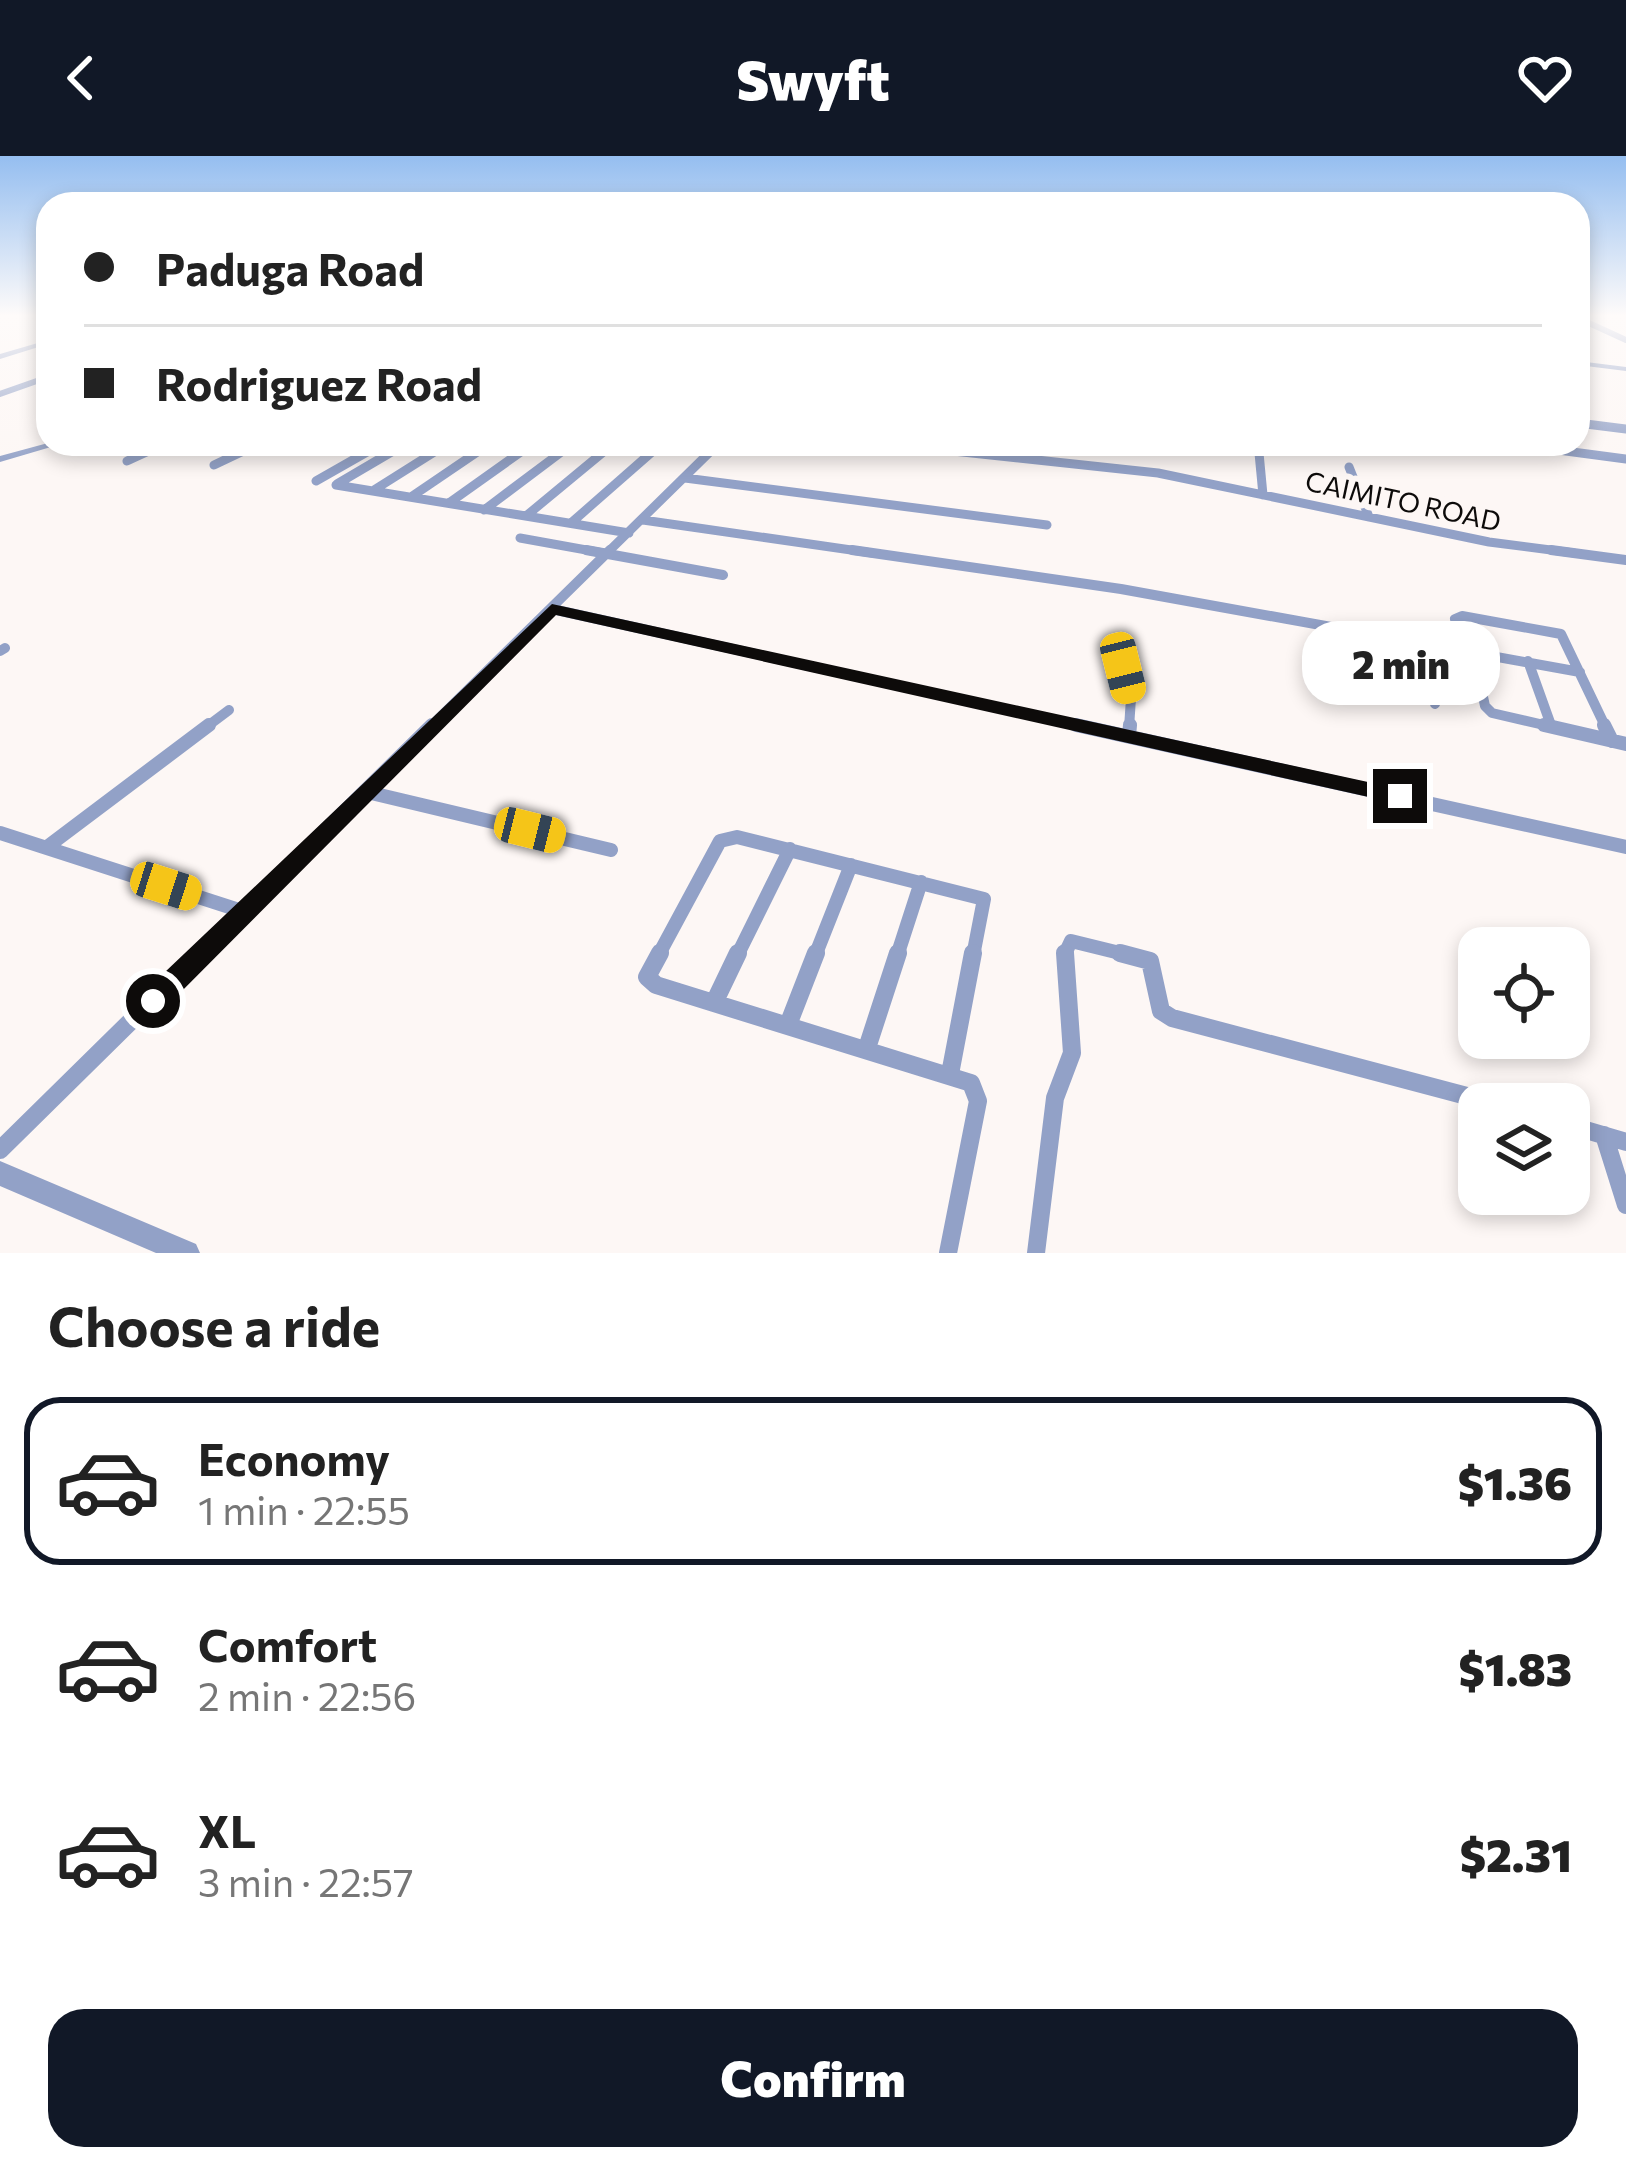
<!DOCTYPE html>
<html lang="en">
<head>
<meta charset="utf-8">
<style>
	:root { --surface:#fff; --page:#f2f2f2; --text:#222; --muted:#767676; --line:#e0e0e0; --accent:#111827 }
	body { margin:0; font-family:Commissioner,sans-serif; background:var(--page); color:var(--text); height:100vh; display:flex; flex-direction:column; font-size:45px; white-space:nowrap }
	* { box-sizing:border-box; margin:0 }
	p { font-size:39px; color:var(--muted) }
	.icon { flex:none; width:66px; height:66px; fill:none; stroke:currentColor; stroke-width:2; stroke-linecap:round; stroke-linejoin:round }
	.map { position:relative; height:1097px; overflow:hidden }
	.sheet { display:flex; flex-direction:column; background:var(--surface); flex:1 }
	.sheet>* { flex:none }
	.guide { position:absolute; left:36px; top:36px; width:1554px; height:264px; border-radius:36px; box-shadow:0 6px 18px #0003; display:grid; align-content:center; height:264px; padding:0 48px; background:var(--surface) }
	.tools { position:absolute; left:1458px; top:771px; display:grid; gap:24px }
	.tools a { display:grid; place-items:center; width:132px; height:132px; border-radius:24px; background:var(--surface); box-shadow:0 6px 18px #0003; font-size:60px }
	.end { position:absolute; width:54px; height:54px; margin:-27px; border:15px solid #0d0b0a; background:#fff; box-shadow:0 0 0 6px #fff }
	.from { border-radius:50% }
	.bubble { position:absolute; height:84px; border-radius:36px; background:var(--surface); box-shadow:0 6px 18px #0003; font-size:39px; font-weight:800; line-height:84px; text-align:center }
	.car { position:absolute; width:36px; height:72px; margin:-36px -18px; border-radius:15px; box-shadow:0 0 9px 3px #0007; background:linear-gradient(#f5c518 24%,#345 0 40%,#f5c518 0 76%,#345 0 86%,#f5c518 0) }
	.guide b { display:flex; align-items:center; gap:42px; height:114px; font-size:45px }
	.guide b+b { border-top:3px solid var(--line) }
	.guide i { width:30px; height:30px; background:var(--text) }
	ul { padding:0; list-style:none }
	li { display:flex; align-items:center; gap:36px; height:168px; margin:0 24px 18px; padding:0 24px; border:6px solid transparent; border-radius:36px }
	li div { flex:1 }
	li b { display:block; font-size:45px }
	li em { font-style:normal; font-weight:800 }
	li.selected { border-color:var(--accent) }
	li>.icon { width:108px; height:108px; stroke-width:1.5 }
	h2 { padding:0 48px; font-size:54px; line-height:144px }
	.cta { display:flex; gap:24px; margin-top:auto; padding:24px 48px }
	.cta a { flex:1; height:138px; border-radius:36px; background:var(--accent); color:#fff; font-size:48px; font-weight:800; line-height:138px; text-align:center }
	header { display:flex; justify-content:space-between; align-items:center; height:156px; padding:0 48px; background:var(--accent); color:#fff; font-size:54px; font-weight:800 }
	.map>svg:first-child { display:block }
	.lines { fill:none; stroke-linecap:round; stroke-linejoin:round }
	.minor-far4 { stroke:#92a1c7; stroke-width:6 }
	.minor-far3 { stroke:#92a1c7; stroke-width:9 }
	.minor-far2 { stroke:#92a1c7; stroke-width:10 }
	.minor-far1 { stroke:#92a1c7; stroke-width:14 }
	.minor { stroke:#92a1c7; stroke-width:18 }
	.tertiary { fill:#92a1c7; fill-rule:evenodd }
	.route { fill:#0d0b0a }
	.labels { text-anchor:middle; stroke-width:12; stroke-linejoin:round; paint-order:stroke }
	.far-street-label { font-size:27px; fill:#0d0b0a; stroke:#fdf7f5 }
</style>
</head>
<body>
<header><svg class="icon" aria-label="back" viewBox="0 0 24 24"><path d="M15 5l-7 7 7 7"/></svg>Swyft<svg class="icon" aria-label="heart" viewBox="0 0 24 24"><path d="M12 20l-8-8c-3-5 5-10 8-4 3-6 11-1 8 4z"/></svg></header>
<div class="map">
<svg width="1626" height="1097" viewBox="0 0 1626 1097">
	<rect width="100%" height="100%" fill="#fdf7f5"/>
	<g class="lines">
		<path class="minor-far4" d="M1578,162L1626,184
			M0,238L48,221"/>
		<path class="minor-far3" d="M1578,267L1626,273
			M335,288L369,295
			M888,288L1158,317L1489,386L1574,397
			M1513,288L1626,303
			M127,305L164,288
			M214,309L258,288
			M1349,311L1369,361
			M685,322L1047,369
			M316,325L381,288
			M337,328L405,288
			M336,329L629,377
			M374,334L447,288
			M1263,339L1259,297L1271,288L1296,291
			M411,341L489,288
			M449,347L532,288
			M484,354L572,288
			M526,360L613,288
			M643,364L872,397
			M571,367L661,288
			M520,382L603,397
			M607,397L718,288"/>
		<path class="minor-far2" d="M586,394L723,419
			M852,394L1121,433L1580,516
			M1551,394L1626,404
			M552,453L1089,572
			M1424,488L1435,548
			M1464,493L1455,463L1462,460L1561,478L1606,572
			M1473,494L1485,550L1492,557L1557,572
			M0,495L5,492
			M1528,505L1552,572
			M1123,512L1131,542L1129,572
			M205,572L229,554
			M429,572L610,394"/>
		<path class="minor-far1" d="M1076,569L1626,691
			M1544,569L1626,588
			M1604,569L1612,585
			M1129,580L1130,569
			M367,636L611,694
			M0,677L245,756
			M47,691L209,569
			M197,800L432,569
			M658,800L720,685L737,681L984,743L973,800
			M737,800L790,693
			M815,800L851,709
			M897,800L921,726
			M1064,800L1071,785L1132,800"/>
		<path class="minor" d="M660,797L647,821L656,829L971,927L978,945L948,1097
			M1120,797L1150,805L1161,855L1172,862L1497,948
			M714,847L738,797
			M788,869L816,797
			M867,892L898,797
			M950,918L973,797
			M1569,969L1626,986
			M1604,979L1626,1049
			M0,994L200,797
			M1036,1097L1055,942L1072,897L1065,797"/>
		<path class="tertiary" d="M48,184V188L0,203V198Z
			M1578,205L1626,211V215L1578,209Z
			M48,287L61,288L0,306V300Z
			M0,1005L196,1088L200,1097H156L0,1030Z"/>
	</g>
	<linearGradient id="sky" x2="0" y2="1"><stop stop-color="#95bef0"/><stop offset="0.51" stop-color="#fefbfa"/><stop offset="1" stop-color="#fefbfa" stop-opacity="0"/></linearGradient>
	<rect width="1626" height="313" fill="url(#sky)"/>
	<path class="route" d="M552,448L1400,633L1411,640L1400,648L556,459L163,854H144V836Z"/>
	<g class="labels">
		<g class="far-street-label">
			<text transform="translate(1403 346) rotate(12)" y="9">CAIMITO ROAD</text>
		</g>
	</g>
</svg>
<div class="tools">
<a><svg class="icon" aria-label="locate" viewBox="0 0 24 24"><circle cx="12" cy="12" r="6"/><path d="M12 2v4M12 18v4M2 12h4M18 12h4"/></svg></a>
<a><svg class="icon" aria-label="layers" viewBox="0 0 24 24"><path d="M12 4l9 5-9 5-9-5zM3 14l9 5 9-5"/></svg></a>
</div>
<i class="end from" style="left:153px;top:845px"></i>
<i class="end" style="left:1400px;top:640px"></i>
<div class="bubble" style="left:1302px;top:465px;width:198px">2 min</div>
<i class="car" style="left:1123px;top:512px;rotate:166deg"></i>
<i class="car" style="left:530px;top:674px;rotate:104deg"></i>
<i class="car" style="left:166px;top:730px;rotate:108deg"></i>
<div class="guide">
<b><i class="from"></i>Paduga Road</b>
<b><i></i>Rodriguez Road</b>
</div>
</div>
<section class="sheet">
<h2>Choose a ride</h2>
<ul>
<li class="selected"><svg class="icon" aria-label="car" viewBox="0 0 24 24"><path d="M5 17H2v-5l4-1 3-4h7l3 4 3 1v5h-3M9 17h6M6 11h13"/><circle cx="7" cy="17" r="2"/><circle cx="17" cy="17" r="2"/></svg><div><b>Economy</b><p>1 min · 22:55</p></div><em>$1.36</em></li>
<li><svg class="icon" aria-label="car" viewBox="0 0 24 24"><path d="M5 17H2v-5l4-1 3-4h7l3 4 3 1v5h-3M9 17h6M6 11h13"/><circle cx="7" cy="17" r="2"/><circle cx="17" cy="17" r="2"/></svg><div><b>Comfort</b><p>2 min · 22:56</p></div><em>$1.83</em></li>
<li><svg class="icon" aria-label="car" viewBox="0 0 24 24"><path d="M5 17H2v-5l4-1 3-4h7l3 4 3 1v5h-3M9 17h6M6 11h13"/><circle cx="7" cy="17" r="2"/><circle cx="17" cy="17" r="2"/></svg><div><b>XL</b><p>3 min · 22:57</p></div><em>$2.31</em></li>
</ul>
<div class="cta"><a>Confirm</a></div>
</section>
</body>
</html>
